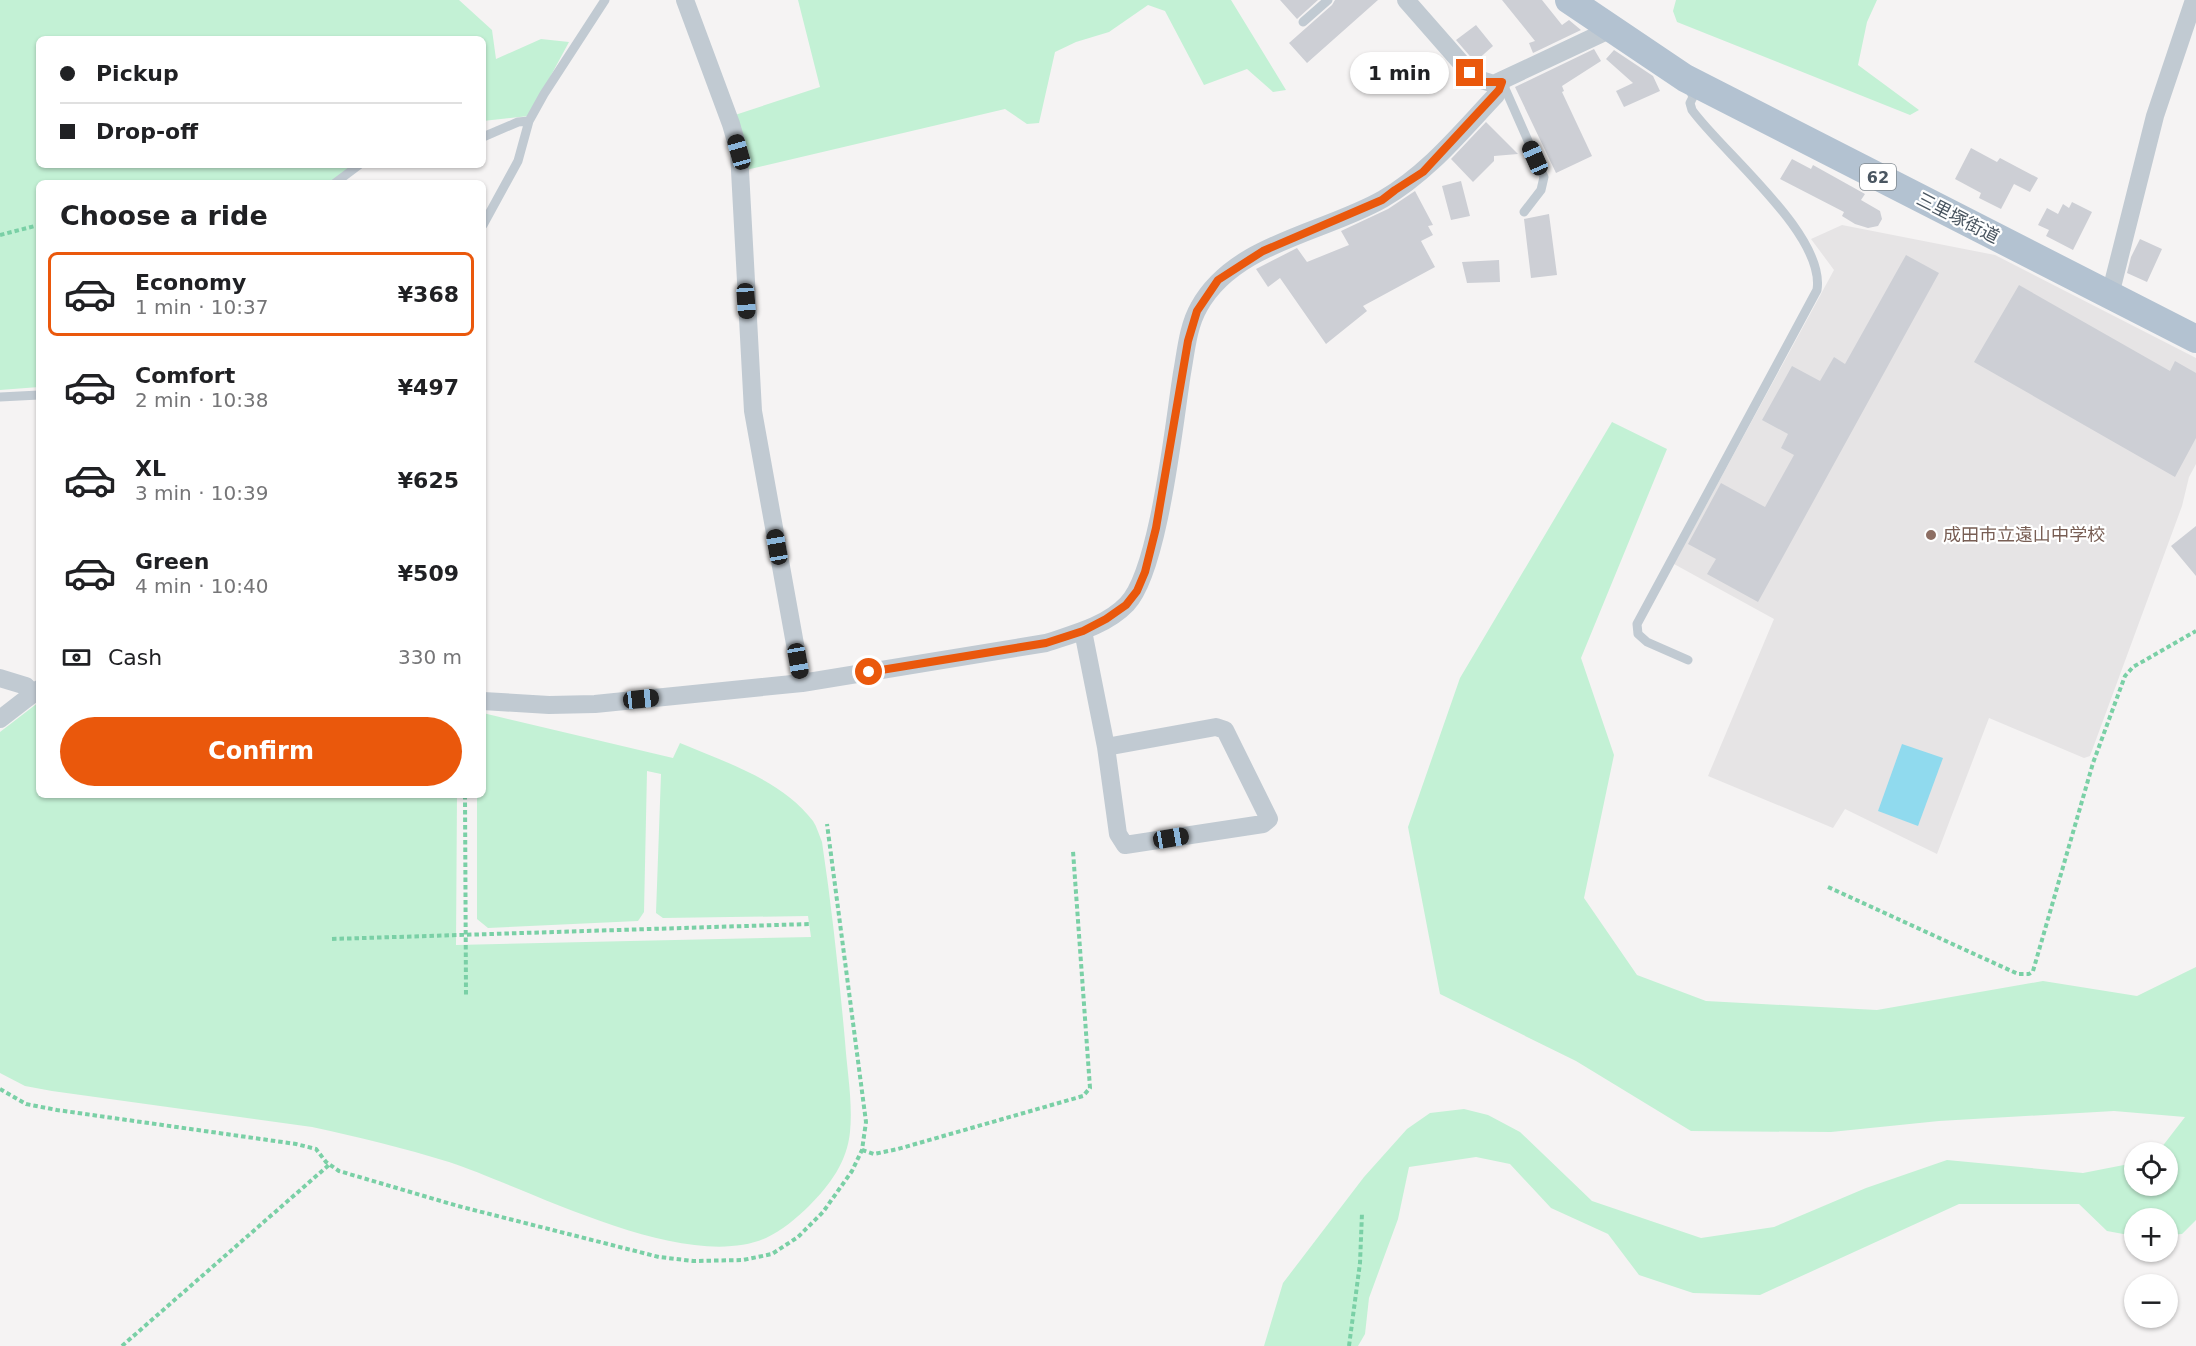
<!DOCTYPE html>
<html lang="en">
<head>
<meta charset="utf-8">
<style>
	:root { --surface:#fff; --page:#f6f6f6; --text:#202124; --muted:#757577; --line:#e0e0e0; --accent:#ea580c }
	body { margin:0; font-family:"DejaVu Sans","Noto Sans JP",sans-serif; background:var(--page); color:var(--text); height:100vh; display:flex; flex-direction:column; font-size:22px; white-space:nowrap }
	* { box-sizing:border-box; margin:0 }
	p { font-size:20px; color:var(--muted) }
	.icon { flex:none; width:33px; height:33px; fill:none; stroke:currentColor; stroke-width:2; stroke-linecap:round; stroke-linejoin:round }
	.map { position:relative; flex:1; overflow:hidden }
	.panel { position:absolute; left:36px; top:180px; width:450px; height:618px; display:flex; flex-direction:column; background:var(--surface); border-radius:9px; box-shadow:0 2px 4px #0004 }
	.panel>* { flex:none }
	.hud { position:absolute; left:36px; top:36px; width:450px; height:132px; border-radius:9px; box-shadow:0 2px 4px #0004; display:grid; align-content:center; height:132px; padding:0 24px; background:var(--surface) }
	.fabs { position:absolute; left:2124px; top:1142px; display:grid; gap:12px }
	.fabs a { display:grid; place-items:center; width:54px; height:54px; border-radius:50%; background:var(--surface); box-shadow:0 2px 4px #0004; font-size:30px }
	.end { position:absolute; width:27px; height:27px; margin:-14px; border:8px solid #ea580c; background:#fff; box-shadow:0 0 0 3px #fff }
	.from { border-radius:50% }
	.bubble { position:absolute; height:42px; border-radius:21px; background:var(--surface); box-shadow:0 2px 4px #0004; font-size:20px; font-weight:800; line-height:42px; text-align:center }
	.car { position:absolute; width:18px; height:36px; margin:-18px -9px; border-radius:8px; box-shadow:0 0 4px 2px #0007; background:linear-gradient(#222 24%,#8ab4d8 0 40%,#222 0 76%,#8ab4d8 0 86%,#222 0) }
	.hud b { display:flex; align-items:center; gap:21px; height:57px; font-size:22px }
	.hud b+b { border-top:2px solid var(--line) }
	.hud i { width:15px; height:15px; background:var(--text) }
	ul { padding:0; list-style:none }
	li { display:flex; align-items:center; gap:18px; height:84px; margin:0 12px 9px; padding:0 12px; border:3px solid transparent; border-radius:9px }
	li div { flex:1 }
	li b { display:block; font-size:22px }
	li em { font-style:normal; font-weight:800 }
	li.on { border-color:var(--accent) }
	li>.icon { width:54px; height:54px; stroke-width:1.5 }
	h2 { padding:0 24px; font-size:27px; line-height:72px }
	.pay { display:flex; align-items:center; gap:15px; height:66px; padding:0 24px; font-size:22px }
	.pay p { margin-inline-start:auto }
	.button { display:flex; gap:12px; margin-top:auto; padding:12px 24px }
	.button a { flex:1; height:69px; border-radius:36px; background:var(--accent); color:#fff; font-size:24px; font-weight:800; line-height:69px; text-align:center }
	.map>svg:first-child { display:block }
	.education { fill:#e6e4e5 }
	.green { fill:#c3f1d5 }
	.water { fill:#90daee }
	.building { fill:#cdcfd5 }
	.lines { fill:none; stroke-linecap:round; stroke-linejoin:round }
	.path { stroke:#7ad0a6; stroke-width:4; stroke-dasharray:4.5 3; stroke-linecap:butt }
	.lane { stroke:#c1cad2; stroke-width:9 }
	.street { stroke:#c1cad2; stroke-width:18 }
	.primary { stroke:#b3c2d1; stroke-width:28 }
	.route { stroke:#ea580c; stroke-width:8 }
	.education-dot { fill:#8d6e63; stroke:#fff; stroke-width:2 }
	.labels { text-anchor:middle; stroke-width:4.5; stroke-linejoin:round; paint-order:stroke }
	.shield { fill:#fff; stroke:#808990; stroke-width:1.5 }
	.shield-label { font-size:16px; font-weight:bold; fill:#4a5661 }
	.street-label { font-size:18px; fill:#4a5661; stroke:#fff }
	.education-label { font-size:18px; fill:#785e54; stroke:#fff; text-anchor:start }
</style>
</head>
<body>
<div class="map">
<svg width="2196" height="1346" viewBox="0 0 2196 1346">
	<rect width="100%" height="100%" fill="#f5f3f3"/>
	<path class="education" d="M1842,225L1995,255L2196,358V464L2189,477L2182,506L2090,756L2084,758L1989,718L1937,854L1845,809L1833,828L1708,776L1774,619L1674,564L1834,270L1811,239Z"/>
	<path class="green" d="M0,0H459L492,30L496,59L541,39L569,42L529,116L483,121V39H39V165H365L328,183H39V387L0,390Z
		M798,0H1231L1286,90L1273,92L1247,69L1204,85L1165,11L1148,5L1109,32L1076,42L1055,52L1039,123L1027,124L1005,109L746,170L735,115L820,87Z
		M1676,0H1877L1867,22L1858,65L1919,110L1910,115L1677,22L1673,11Z
		M1612,422L1667,449L1581,658L1614,755L1584,898L1637,975L1706,1001L1877,1010L2043,981L2137,996L2196,967V1220L2182,1234L2168,1235V1218H2134V1236L2107,1231L2079,1204H1959L1760,1295L1693,1293L1639,1275L1608,1234L1551,1208L1510,1164L1476,1157L1409,1167L1398,1219L1369,1298L1365,1334L1358,1346H1264L1283,1283L1364,1177L1407,1129L1430,1113L1464,1109L1488,1115L1520,1132L1592,1201L1701,1238L1774,1227L1866,1188L1947,1160L2083,1173L2134,1163V1185H2168V1152H2158L2185,1117L2114,1111L1939,1121L1831,1132L1691,1131L1576,1061L1440,994L1408,827L1460,678Z
		M39,702V795H457L456,945L811,937L808,916L663,918L656,913L661,774L647,771L644,912L638,921L488,928L477,919V795H483V713L673,758L680,743C725,762 782,780 813,821C817,827 819,835 822,842C832,908 839,975 845,1041C847,1071 853,1102 850,1132C847,1162 830,1185 809,1206C797,1218 781,1231 766,1238C685,1274 528,1188 449,1162C404,1148 358,1137 312,1127L52,1091L25,1086L0,1073V732Z"/>
	<path class="water" d="M1902,744L1943,758L1918,826L1878,811Z"/>
	<path class="building" d="M1280,0H1318L1297,19Z
		M1335,0H1378L1307,63L1289,43L1332,5Z
		M1502,0H1542L1562,25L1569,20L1581,30L1533,53L1529,43L1535,41Z
		M1476,25L1493,46L1475,62L1456,40Z
		M1594,49L1601,61L1562,86L1564,91L1562,92L1592,156L1556,173L1515,87Z
		M1614,50L1653,76L1660,91L1624,107L1616,91L1633,83L1606,59Z
		M1486,122L1518,154L1494,156V161L1473,182L1451,159Z
		M1971,148L1997,162L2000,158L2038,178L2030,192L2014,184L2001,209L1979,198L1981,193L1955,179Z
		M1792,159L1811,169L1813,165L1865,194L1861,200L1880,211L1882,219L1878,226L1868,228L1855,224L1842,216L1844,212L1780,179Z
		M1461,181L1470,216L1451,220L1442,186Z
		M1415,191L1433,225L1428,226L1433,235L1421,241L1435,267L1363,306L1367,311L1326,344L1280,278L1268,287L1256,269L1297,248L1307,262L1349,245L1341,231L1388,209Z
		M2072,202L2092,212L2073,250L2046,236L2049,230L2038,225L2047,208L2058,214L2063,204L2069,208Z
		M1549,214L1557,275L1531,278L1524,219Z
		M2140,239L2162,249L2147,282L2127,273L2131,257Z
		M1906,255L1939,273L1758,602L1707,574L1716,559L1688,544L1721,483L1765,507L1794,455L1781,448L1788,434L1762,420L1792,366L1820,381L1834,357L1845,364Z
		M1499,260L1500,282L1467,283L1462,262Z
		M2019,285L2170,371L2175,361L2196,373V438L2175,477L1974,362Z
		M2196,526V576L2171,546Z"/>
	<g class="lines">
		<path class="path" d="M0,235L39,225
			M465,795L466,997
			M1828,887L2018,974H2029L2033,971L2093,763L2125,676L2133,667L2196,631
			M332,939L809,924
			M0,1089L26,1104L57,1110L296,1144L316,1149L326,1162L339,1171L458,1206L659,1257L693,1261L743,1260L772,1254L798,1237L823,1212L852,1171L862,1150L866,1122L827,824
			M862,1150L874,1154L898,1149L1083,1096L1090,1088L1073,851
			M122,1346L330,1164
			M1349,1346L1360,1263L1362,1213"/>
		<path class="lane" d="M1303,22L1328,0
			M1503,84L1544,177L1541,190L1524,212
			M483,137L518,122L529,121
			M335,183L359,165
			M483,225L518,161L529,121L544,94L605,0
			M0,397L39,395
			M1688,660L1647,642L1638,634L1637,624L1817,290C1826,235 1722,152 1692,110L1690,103L1693,97L1689,88"/>
		<path class="street" d="M685,0L731,124L739,152L753,411L802,683
			M1406,0L1470,73L1478,79L1494,84L1611,29
			M2110,295L2155,116L2194,0
			M1083,631L1106,747L1118,834L1125,845L1263,824L1269,819L1225,730L1216,727L1106,747
			M0,678L26,686L32,693
			M483,701L549,705L595,704L802,683L1046,643C1073,634 1106,626 1127,604C1159,571 1174,423 1182,373C1186,351 1188,326 1199,307C1234,243 1324,233 1383,199C1428,173 1460,133 1496,95L1502,82
			M0,719L39,689"/>
		<path class="primary" d="M1569,0L1685,78L2196,339"/>
	</g>
	<g class="lines">
		<path class="route" d="M869,672L1046,643L1083,631L1106,619L1126,605L1137,591L1145,572L1156,528L1188,341L1197,311L1218,280L1263,251L1382,200L1395,190L1423,172L1499,90L1502,82H1485L1470,73"/>
	</g>
	<circle class="education-dot" cx="1931" cy="535" r="6"/>
	<g class="labels">
		<rect class="shield" x="1860" y="164" width="36" height="26" rx="4.5"/>
		<g class="shield-label">
			<text x="1878" y="183">62</text>
		</g>
		<g class="street-label">
			<text transform="translate(1958 218) rotate(27)" y="6">三里塚街道</text>
		</g>
		<g class="education-label">
			<text x="1943" y="541">成田市立遠山中学校</text>
		</g>
	</g>
</svg>
<div class="fabs">
<a><svg class="icon" aria-label="locate" viewBox="0 0 24 24"><circle cx="12" cy="12" r="6"/><path d="M12 2v4M12 18v4M2 12h4M18 12h4"/></svg></a>
<a>+</a>
<a>−</a>
</div>
<i class="end from" style="left:869px;top:672px"></i>
<i class="end" style="left:1470px;top:73px"></i>
<div class="bubble" style="left:1350px;top:52px;width:99px">1 min</div>
<i class="car" style="left:739px;top:152px;rotate:344deg"></i>
<i class="car" style="left:1535px;top:158px;rotate:336deg"></i>
<i class="car" style="left:746px;top:301px;rotate:176deg"></i>
<i class="car" style="left:777px;top:547px;rotate:350deg"></i>
<i class="car" style="left:798px;top:661px;rotate:170deg"></i>
<i class="car" style="left:641px;top:699px;rotate:84deg"></i>
<i class="car" style="left:1171px;top:838px;rotate:81deg"></i>
<div class="hud">
<b><i class="from"></i>Pickup</b>
<b><i></i>Drop-off</b>
</div>
<section class="panel">
<h2>Choose a ride</h2>
<ul>
<li class="on"><svg class="icon" aria-label="car" viewBox="0 0 24 24"><path d="M5 17H2v-5l4-1 3-4h7l3 4 3 1v5h-3M9 17h6M6 11h13"/><circle cx="7" cy="17" r="2"/><circle cx="17" cy="17" r="2"/></svg><div><b>Economy</b><p>1 min · 10:37</p></div><em>¥368</em></li>
<li><svg class="icon" aria-label="car" viewBox="0 0 24 24"><path d="M5 17H2v-5l4-1 3-4h7l3 4 3 1v5h-3M9 17h6M6 11h13"/><circle cx="7" cy="17" r="2"/><circle cx="17" cy="17" r="2"/></svg><div><b>Comfort</b><p>2 min · 10:38</p></div><em>¥497</em></li>
<li><svg class="icon" aria-label="car" viewBox="0 0 24 24"><path d="M5 17H2v-5l4-1 3-4h7l3 4 3 1v5h-3M9 17h6M6 11h13"/><circle cx="7" cy="17" r="2"/><circle cx="17" cy="17" r="2"/></svg><div><b>XL</b><p>3 min · 10:39</p></div><em>¥625</em></li>
<li><svg class="icon" aria-label="car" viewBox="0 0 24 24"><path d="M5 17H2v-5l4-1 3-4h7l3 4 3 1v5h-3M9 17h6M6 11h13"/><circle cx="7" cy="17" r="2"/><circle cx="17" cy="17" r="2"/></svg><div><b>Green</b><p>4 min · 10:40</p></div><em>¥509</em></li>
</ul>
<div class="pay"><svg class="icon" aria-label="cash" viewBox="0 0 24 24"><path d="M3 7h18v10H3z"/><circle cx="12" cy="12" r="2"/></svg>Cash<p>330 m</p></div>
<div class="button"><a>Confirm</a></div>
</section>
</div>
</body>
</html>
